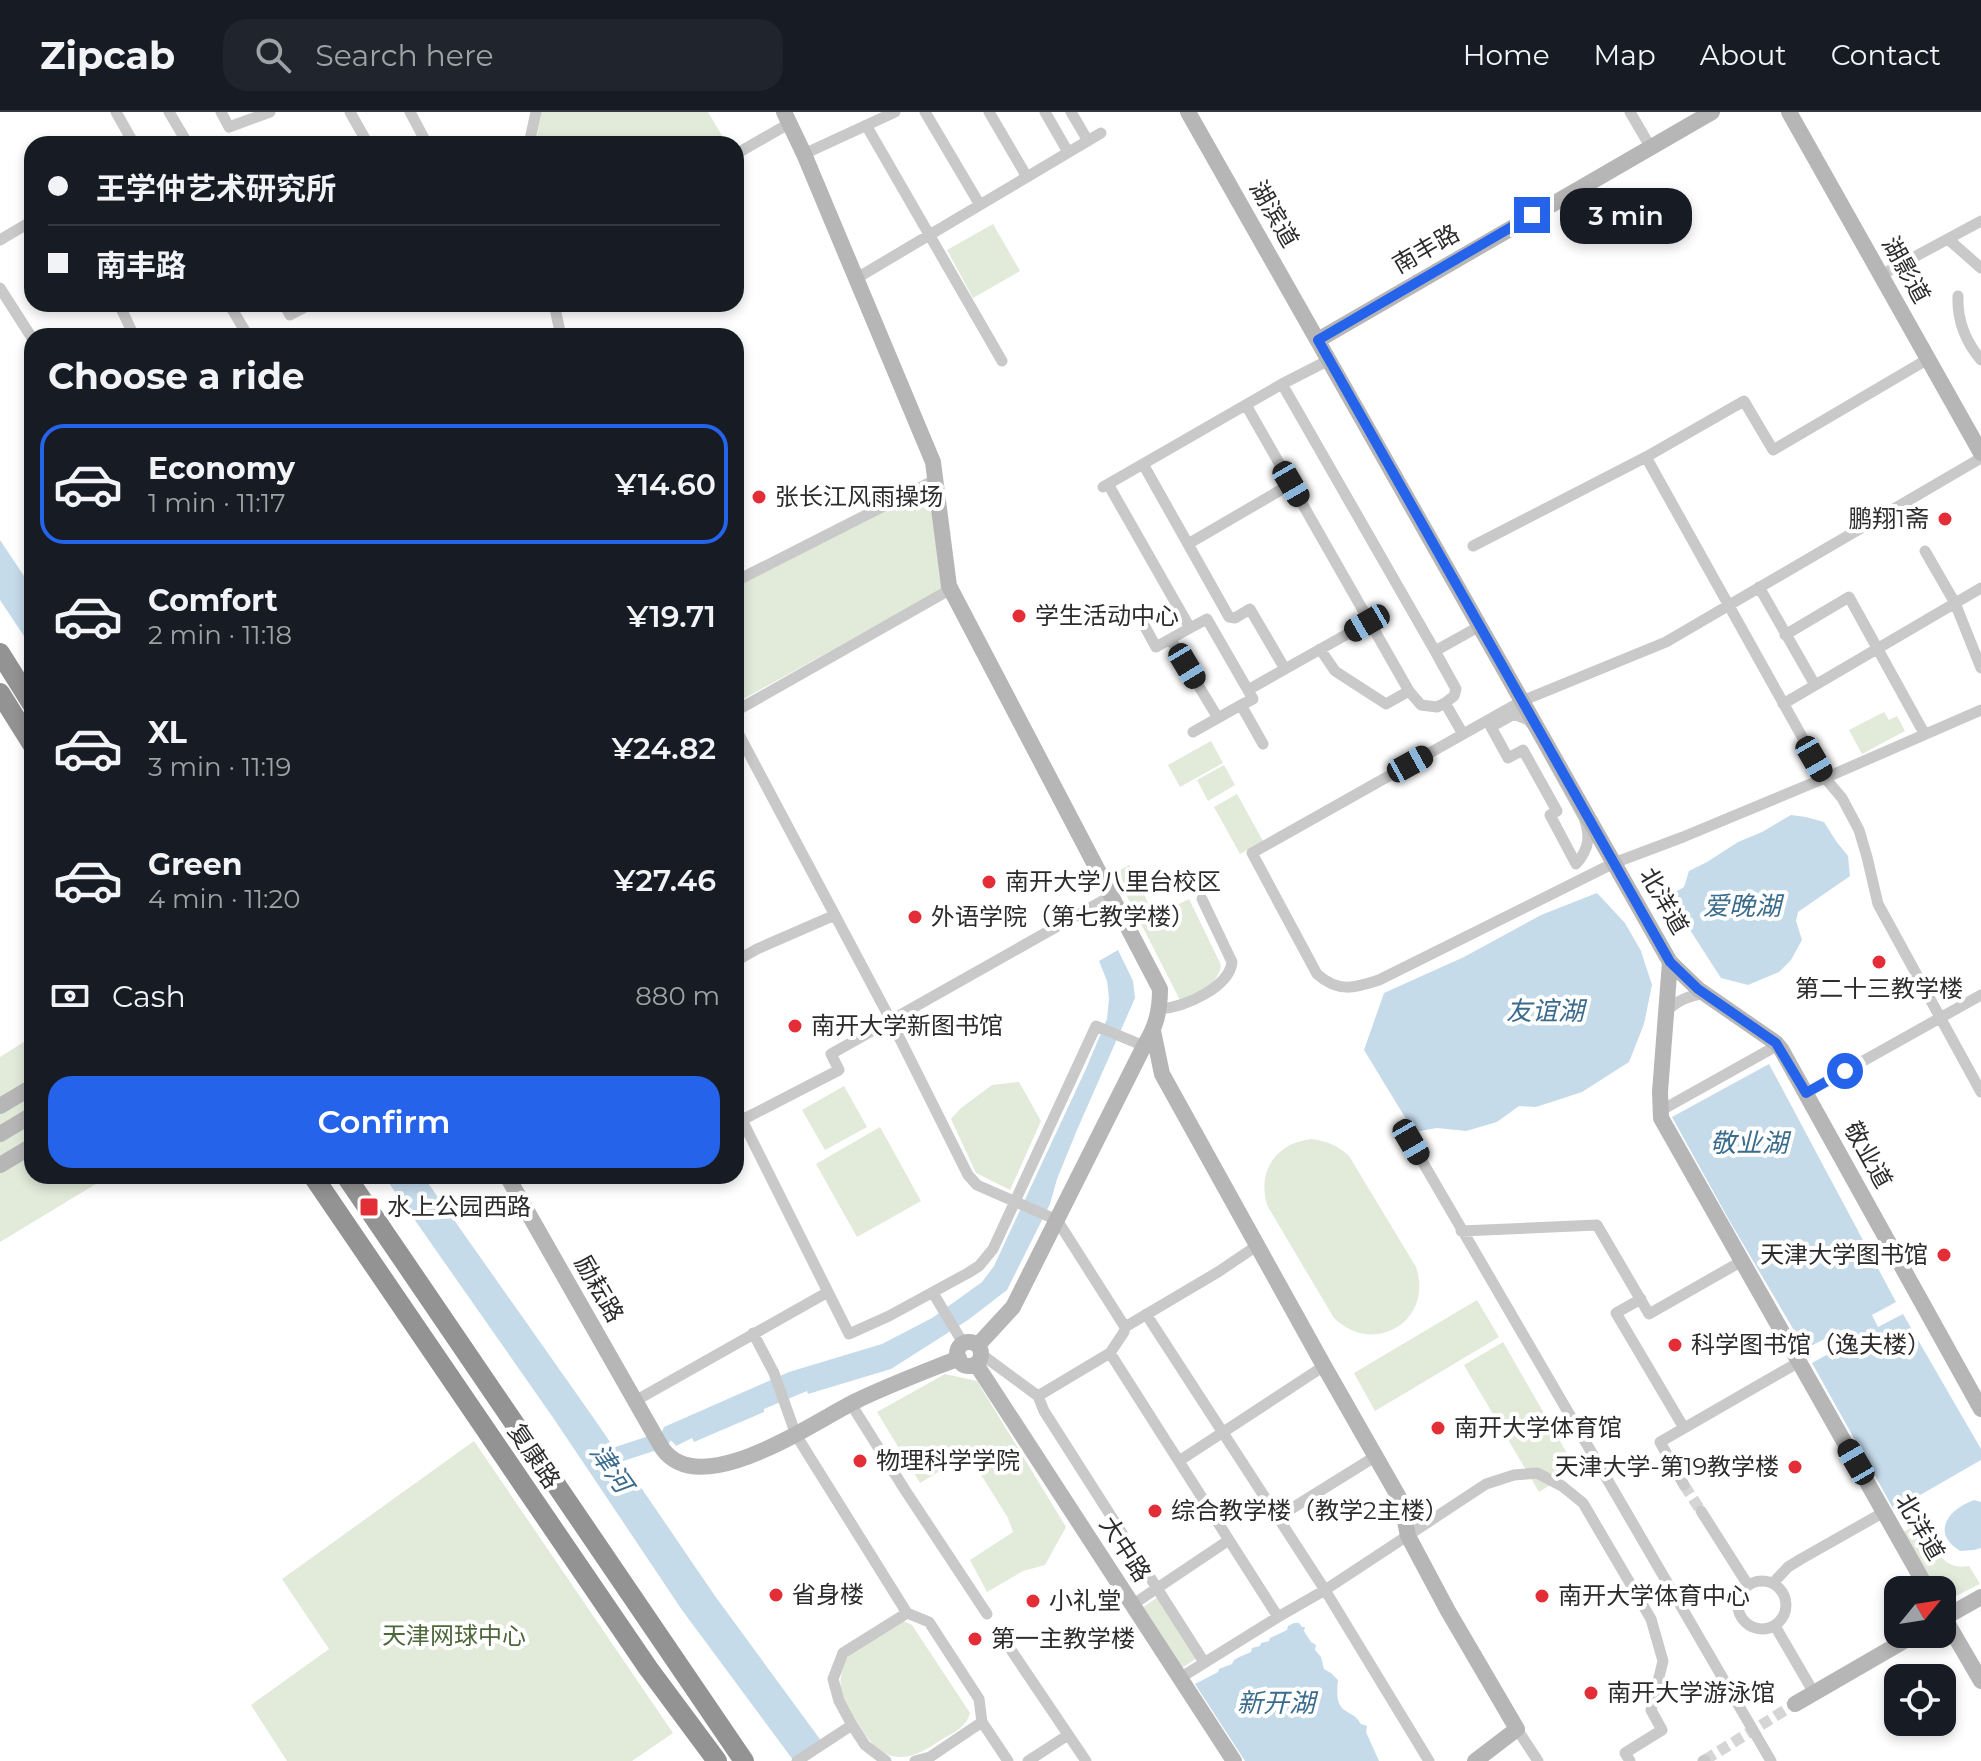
<!DOCTYPE html>
<html lang="en">
<head>
<meta charset="utf-8">
<style>
	:root { --surface:#171b24; --page:#20242c; --text:#f1f3f6; --muted:#9ea1a6; --line:#363941; --accent:#2563eb }
	body { margin:0; font-family:Montserrat,"Noto Sans SC",sans-serif; background:var(--page); color:var(--text); height:100vh; display:flex; flex-direction:column; font-size:30px; white-space:nowrap }
	* { box-sizing:border-box; margin:0 }
	p { font-size:26px; color:var(--muted) }
	.icon { flex:none; width:44px; height:44px; fill:none; stroke:currentColor; stroke-width:2; stroke-linecap:round; stroke-linejoin:round }
	.map { position:relative; flex:1; overflow:hidden }
	.panel { position:absolute; left:24px; top:216px; width:720px; height:856px; display:flex; flex-direction:column; background:var(--surface); border-radius:24px; box-shadow:0 4px 12px #0003 }
	.panel>* { flex:none }
	.banner { position:absolute; left:24px; top:24px; width:720px; height:176px; border-radius:24px; box-shadow:0 4px 12px #0003; display:grid; align-content:center; height:176px; padding:0 24px; background:var(--surface) }
	.needle { width:52px; rotate:60deg }
	.fabs { position:absolute; left:1884px; top:1464px; display:grid; gap:16px }
	.fabs a { display:grid; place-items:center; width:72px; height:72px; border-radius:16px; background:var(--surface); box-shadow:0 4px 12px #0003; font-size:40px }
	.end { position:absolute; width:36px; height:36px; margin:-18px; border:10px solid #2563eb; background:#fff; box-shadow:0 0 0 4px #fff }
	.from { border-radius:50% }
	.bubble { position:absolute; height:56px; border-radius:24px; background:var(--surface); box-shadow:0 4px 12px #0003; font-size:26px; font-weight:600; line-height:56px; text-align:center }
	.car { position:absolute; width:24px; height:48px; margin:-24px -12px; border-radius:10px; box-shadow:0 0 6px 2px #0007; background:linear-gradient(#222 24%,#8ab4d8 0 40%,#222 0 76%,#8ab4d8 0 86%,#222 0) }
	.banner b { display:flex; align-items:center; gap:28px; height:76px; font-size:30px }
	.banner b+b { border-top:2px solid var(--line) }
	.banner i { width:20px; height:20px; background:var(--text) }
	ul { padding:0; list-style:none }
	li { display:flex; align-items:center; gap:24px; height:120px; margin:0 16px 12px; padding:0 8px; border:4px solid transparent; border-radius:24px }
	li div { flex:1 }
	li b { display:block; font-size:30px }
	li em { font-style:normal; font-weight:600 }
	li.current { border-color:var(--accent) }
	li>.icon { width:72px; height:72px; stroke-width:1.5 }
	h2 { padding:0 24px; font-size:36px; line-height:96px }
	.pay { display:flex; align-items:center; gap:20px; height:88px; padding:0 24px; font-size:30px }
	.pay p { margin-inline-start:auto }
	.cta { display:flex; gap:16px; margin-top:auto; padding:16px 24px }
	.cta a { flex:1; height:92px; border-radius:24px; background:var(--accent); color:#fff; font-size:32px; font-weight:600; line-height:92px; text-align:center }
	header { display:flex; align-items:center; gap:48px; box-sizing:border-box; height:112px; padding:0 40px; background:var(--surface); border-bottom:2px solid var(--line) }
	header strong { font-size:38px }
	nav { display:flex; gap:44px; margin-inline-start:auto; font-size:28px }
	.search { width:560px; height:72px; background:var(--page); display:flex; align-items:center; gap:20px; box-sizing:border-box; padding:0 28px; border-radius:24px; color:var(--muted); font-size:30px }
	.map>svg:first-child { display:block }
	.green { fill:#e2eada }
	.water { fill:#c5dbea }
	.lines { fill:none; stroke-linecap:round; stroke-linejoin:round }
	.river { stroke:#c5dbea; stroke-width:16 }
	.street-tunnel { stroke:#d5d5d5; stroke-width:11; stroke-dasharray:11 5.5; stroke-linecap:butt }
	.street { stroke:#c9c9c9; stroke-width:11 }
	.secondary { stroke:#b6b6b6; stroke-width:16 }
	.highway { stroke:#939393; stroke-width:20 }
	.route { stroke:#2563eb; stroke-width:10 }
	.poi-dot { fill:#e42e37; stroke:#fff; stroke-width:3 }
	.labels { text-anchor:middle; stroke-width:8; stroke-linejoin:round; paint-order:stroke }
	.street-label { font-size:24px; fill:#2c2c2c; stroke:#fff }
	.poi-label { font-size:24px; fill:#2c2c2c; stroke:#fff; text-anchor:start }
	.park-label { font-size:24px; fill:#4e673a; stroke:#fff }
	.water-label { font-size:26px; font-style:italic; fill:#3b6c8d; stroke:#fff }
</style>
</head>
<body>
<header>
<strong>Zipcab</strong>
<div class="search"><svg class="icon" aria-label="search" viewBox="0 0 24 24"><circle cx="10" cy="10" r="6"/><path d="M15 15l6 6"/></svg>Search here</div>
<nav><a>Home</a><a>Map</a><a>About</a><a>Contact</a></nav>
</header>
<div class="map">
<svg width="1981" height="1649" viewBox="0 0 1981 1649">
	<rect width="100%" height="100%" fill="#fff"/>
	<path class="green" d="M541,0H708L727,32H536Z
		M993,112L1020,159L973,186L947,138Z
		M932,374L946,475L736,591V472Z
		M1884,600L1889,608L1897,604L1905,619L1862,642L1849,618Z
		M1211,629L1223,651L1180,675L1168,653Z
		M1224,653L1235,673L1208,689L1197,668Z
		M1237,682L1263,729L1240,742L1214,695Z
		M1129,753L1155,804L1189,787L1221,853C1219,874 1196,880 1180,888L1115,761Z
		M32,925V1064H109L0,1130V945Z
		M1019,970L1041,1009L1010,1078L976,1061L951,1007L961,996L992,973Z
		M844,974L867,1015L825,1038L802,998Z
		M880,1015L921,1089L857,1125L816,1052Z
		M1311,1027C1326,1029 1338,1033 1349,1044L1416,1155C1434,1209 1374,1245 1334,1206L1268,1095C1256,1061 1275,1031 1311,1027Z
		M1477,1188L1499,1225L1375,1299L1354,1261Z
		M1503,1230L1576,1357L1539,1380L1464,1253Z
		M945,1262L977,1269L1066,1415L1045,1453L1023,1459L987,1480L970,1448L1013,1420L1008,1406L968,1342L920,1371L877,1300Z
		M474,1329L673,1621L632,1649H287L251,1593L329,1537L282,1467Z
		M1921,1411C1932,1431 1942,1460 1969,1454L1980,1472L1952,1486L1942,1482V1478H1939L1935,1473L1903,1420Z
		M1158,1485L1197,1546L1182,1556L1143,1495Z
		M901,1508L912,1513L970,1601C967,1614 955,1620 944,1626C931,1634 916,1646 899,1645C876,1644 866,1623 854,1606C851,1601 846,1596 844,1590C839,1578 839,1560 846,1548C855,1532 886,1518 901,1508Z"/>
	<path class="water" d="M0,428L32,476V536L0,488Z
		M1791,703L1806,705L1824,710L1836,729L1848,744L1850,764L1798,800L1796,809L1802,828L1791,848L1779,860L1748,873L1721,866L1679,801L1677,779L1684,775L1689,759L1707,750L1738,730L1762,720Z
		M1597,781L1625,811L1641,839L1652,873L1644,912L1629,950L1582,980L1536,995L1519,994L1497,1010L1466,1019L1437,1016L1414,1020L1364,938L1384,881L1464,845L1541,803Z
		M1118,838L1133,869L1135,886L1077,1018L1057,1067L1050,1092L1007,1178L968,1208L891,1257L808,1282L807,1279L764,1297V1300L694,1330L692,1326L676,1334C673,1328 667,1329 662,1320L664,1315L789,1260L882,1232L932,1206L982,1170L994,1154L1085,959L1107,907L1109,886L1107,869L1099,849Z
		M1769,952L1896,1190L1872,1203L1878,1215L1903,1202L1981,1337V1348L1894,1398L1812,1251L1850,1230L1844,1217L1805,1237L1729,1108L1672,1005Z
		M384,1064H423L595,1308L715,1484L822,1630L793,1648L682,1498L554,1307Z
		M1974,1388L1981,1390V1436L1974,1438L1960,1439C1930,1420 1949,1397 1974,1388Z
		M1294,1511H1299L1302,1515H1305L1304,1519L1311,1530L1316,1533L1315,1538L1321,1545L1324,1557L1331,1561L1338,1568C1337,1578 1335,1593 1346,1599C1355,1605 1355,1603 1361,1612L1367,1614L1366,1620L1379,1649H1245L1195,1572L1218,1560L1219,1557L1232,1552L1234,1548C1240,1544 1245,1543 1251,1540L1252,1536L1260,1534L1261,1531L1269,1529L1270,1526L1287,1518L1288,1514Z"/>
	<g class="lines">
		<path class="river" d="M604,1347L662,1328"/>
		<path class="street-tunnel" d="M1684,1373L1701,1399
			M1705,1648L1795,1592"/>
		<path class="street" d="M116,0L134,32
			M169,0L188,32
			M221,0L229,15L270,0
			M350,0L368,32
			M410,0L427,32
			M925,0L980,93
			M989,0L1027,65
			M1045,0L1068,40
			M1071,0L1088,29
			M1630,0L1651,36
			M866,13L1002,249
			M529,32L536,0
			M736,42L790,11
			M804,42L895,0
			M1948,127L1981,156
			M0,128L32,109
			M1881,163L1981,109
			M857,166L1101,21
			M0,176L32,226
			M1958,184C1957,208 1966,230 1981,248
			M119,192L134,224
			M229,192L245,219L246,224
			M284,192L290,203L311,192
			M554,192L561,224
			M507,224H510
			M1282,272L1435,539L1480,514
			M1246,293L1409,579
			M1646,345L1825,666L1683,725L1614,751L1379,868C1355,876 1338,881 1317,862L1252,741L1522,589L1666,530L1981,346
			M1143,352L1229,505L1235,506L1250,497L1285,557L1248,578
			M1108,372L1190,516L1207,507L1253,587L1241,593L1263,632
			M1103,375L1282,272L1329,248
			M1188,432L1291,372
			M1473,434L1646,345L1744,289L1773,338L1928,247
			M1925,439L1955,491L1981,556
			M736,469L937,367
			M1759,475L1815,573
			M1144,513L1156,535L1190,516
			M1785,523L1849,485L1924,621
			M1171,528L1218,606
			M1320,537L1335,559L1386,592L1409,579L1421,593L1437,595L1445,591L1463,622
			M1435,539L1456,577L1454,584L1445,591
			M1285,557L1367,511
			M1783,592L1981,476
			M1981,598L1825,666L1842,686L1859,718L1867,745L1878,792L1981,980
			M736,599L951,477
			M1514,602L1528,608L1533,614L1584,706C1591,725 1589,737 1576,752L1550,703L1557,699L1523,638L1508,646L1491,615Z
			M736,617L888,903L968,1063L977,1073L1057,1108L1125,1215L1124,1220L1110,1241L1038,1284L981,1242
			M1193,620L1241,593
			M736,849L757,837L835,803
			M1160,897C1184,895 1229,876 1232,850L1202,787
			M1666,900C1677,888 1689,883 1705,882
			M1806,981L1981,883
			M736,996L849,1222L889,1204L968,1161L979,1154L993,1137L1096,914L1144,934
			M1660,999L1778,933
			M742,1008L839,958L831,942L1111,784
			M1411,1030L1771,1649
			M1461,1119L1597,1113L1649,1202L1742,1149
			M933,1181L963,1231
			M1641,1187L1616,1201L1684,1316
			M1146,1202L1325,1478L1429,1649
			M1125,1215L1218,1160L1258,1133
			M753,1221L774,1261L796,1323L907,1501
			M1110,1241L1278,1505
			M1038,1284L1044,1299L1204,1550
			M635,1289L828,1180
			M851,1292L905,1378L987,1502
			M1179,1349L1324,1254
			M1684,1373L1660,1330L1799,1250
			M1701,1399L1748,1473
			M1278,1405L1376,1344
			M1738 1493a24 24 0 1 1 48 0a24 24 0 1 1-48 0Z
			M1773,1471L1788,1455L1801,1447L1884,1400
			M1132,1493L1229,1428
			M1775,1514L1814,1581
			M1007,1532L1086,1649
			M1180,1566L1278,1505L1325,1478L1486,1372L1514,1363L1537,1361L1562,1374L1583,1391L1651,1507L1663,1549L1651,1598L1662,1618L1625,1641L1630,1649
			M982,1610L1008,1649
			M1517,1617L1538,1649
			M797,1649L852,1613
			M886,1649L865,1633L852,1613L839,1589L833,1567L843,1541L907,1501L929,1510L979,1587L982,1610L930,1645L915,1649
			M1028,1649L1068,1623
			M1703,1649L1705,1648"/>
		<path class="secondary" d="M784,0L804,42L933,350L949,474L1160,877C1160,899 1156,915 1144,934L1013,1195L978,1233
			M1188,0L1670,850L1660,980L1661,1006L1928,1478
			M1789,0L1981,341
			M1318,228L1712,0
			M1670,850L1698,877L1776,931L1781,937L1981,1297
			M1153,919L1162,962L1324,1254L1401,1389L1408,1424L1448,1499L1517,1617L1475,1649
			M0,994L32,975
			M0,1022L32,1003
			M0,1053L32,1034
			M507,1064L662,1336C700,1391 813,1310 856,1289C889,1273 924,1260 959,1246
			M957 1242a12 12 0 1 1 24 0a12 12 0 1 1-24 0Z
			M976,1252L1234,1649
			M1942,1502L1981,1569
			M1942,1507L1981,1485
			M1795,1592L1916,1522"/>
		<path class="highway" d="M0,541L32,592
			M0,581L32,632
			M313,1064L648,1556L717,1649
			M346,1064L744,1649"/>
	</g>
	<g class="lines">
		<path class="route" d="M1532,103L1318,228L1670,850L1698,877L1776,931L1806,981L1845,959"/>
	</g>
	<g class="poi-dot">
		<circle cx="759" cy="385" r="8"/>
		<circle cx="1945" cy="407" r="8"/>
		<circle cx="1019" cy="504" r="8"/>
		<circle cx="989" cy="770" r="8"/>
		<circle cx="915" cy="805" r="8"/>
		<circle cx="1879" cy="850" r="8"/>
		<circle cx="795" cy="914" r="8"/>
		<rect x="359" y="1085" width="20" height="20" rx="4"/>
		<circle cx="1944" cy="1143" r="8"/>
		<circle cx="1675" cy="1233" r="8"/>
		<circle cx="1438" cy="1316" r="8"/>
		<circle cx="860" cy="1349" r="8"/>
		<circle cx="1795" cy="1355" r="8"/>
		<circle cx="1155" cy="1399" r="8"/>
		<circle cx="776" cy="1483" r="8"/>
		<circle cx="1542" cy="1484" r="8"/>
		<circle cx="1033" cy="1489" r="8"/>
		<circle cx="975" cy="1527" r="8"/>
		<circle cx="1591" cy="1581" r="8"/>
	</g>
	<g class="labels">
		<g class="street-label">
			<text transform="translate(1274 102) rotate(60)" y="8">湖滨道</text>
			<text transform="translate(1426 137) rotate(-30)" y="8">南丰路</text>
			<text transform="translate(1906 158) rotate(61)" y="8">湖影道</text>
			<text transform="translate(1664 789) rotate(60)" y="8">北洋道</text>
			<text transform="translate(1868 1043) rotate(61)" y="8">敬业道</text>
			<text transform="translate(599 1177) rotate(60)" y="8">励耘路</text>
			<text transform="translate(534 1344) rotate(56)" y="8">复康路</text>
			<text transform="translate(1920 1415) rotate(60)" y="8">北洋道</text>
			<text transform="translate(1125 1437) rotate(57)" y="8">大中路</text>
		</g>
		<g class="poi-label">
			<text x="775" y="393">张长江风雨操场</text>
			<text x="1929" y="415" text-anchor="end">鹏翔1斋</text>
			<text x="1035" y="512">学生活动中心</text>
			<text x="1005" y="778">南开大学八里台校区</text>
			<text x="931" y="813">外语学院（第七教学楼）</text>
			<text x="1879" y="885" text-anchor="middle">第二十三教学楼</text>
			<text x="811" y="922">南开大学新图书馆</text>
			<text x="387" y="1103">水上公园西路</text>
			<text x="1928" y="1151" text-anchor="end">天津大学图书馆</text>
			<text x="1691" y="1241">科学图书馆（逸夫楼）</text>
			<text x="1454" y="1324">南开大学体育馆</text>
			<text x="876" y="1357">物理科学学院</text>
			<text x="1779" y="1363" text-anchor="end">天津大学-第19教学楼</text>
			<text x="1171" y="1407">综合教学楼（教学2主楼）</text>
			<text x="792" y="1491">省身楼</text>
			<text x="1558" y="1492">南开大学体育中心</text>
			<text x="1049" y="1497">小礼堂</text>
			<text x="991" y="1535">第一主教学楼</text>
			<text x="1607" y="1589">南开大学游泳馆</text>
		</g>
		<g class="park-label">
			<text x="454" y="1532">天津网球中心</text>
		</g>
		<g class="water-label">
			<text x="1742" y="803">爱晚湖</text>
			<text x="1545" y="908">友谊湖</text>
			<text x="1749" y="1040">敬业湖</text>
			<text transform="translate(611 1356) rotate(55)" y="9">津河</text>
			<text x="1276" y="1600">新开湖</text>
		</g>
	</g>
</svg>
<div class="fabs">
<a><svg class="needle" viewBox="-14 -14 28 28"><path d="M0-13l5 13h-10z" fill="#e53935"/><path d="M0 13l5-13h-10z" fill="#9ea1a6"/></svg></a>
<a><svg class="icon" aria-label="locate" viewBox="0 0 24 24"><circle cx="12" cy="12" r="6"/><path d="M12 2v4M12 18v4M2 12h4M18 12h4"/></svg></a>
</div>
<i class="end from" style="left:1845px;top:959px"></i>
<i class="end" style="left:1532px;top:103px"></i>
<div class="bubble" style="left:1560px;top:76px;width:132px">3 min</div>
<i class="car" style="left:1291px;top:372px;rotate:150deg"></i>
<i class="car" style="left:1367px;top:511px;rotate:240deg"></i>
<i class="car" style="left:1187px;top:554px;rotate:149deg"></i>
<i class="car" style="left:1814px;top:647px;rotate:150deg"></i>
<i class="car" style="left:1410px;top:652px;rotate:61deg"></i>
<i class="car" style="left:1411px;top:1030px;rotate:150deg"></i>
<i class="car" style="left:1856px;top:1350px;rotate:330deg"></i>
<div class="banner">
<b><i class="from"></i>王学仲艺术研究所</b>
<b><i></i>南丰路</b>
</div>
<section class="panel">
<h2>Choose a ride</h2>
<ul>
<li class="current"><svg class="icon" aria-label="car" viewBox="0 0 24 24"><path d="M5 17H2v-5l4-1 3-4h7l3 4 3 1v5h-3M9 17h6M6 11h13"/><circle cx="7" cy="17" r="2"/><circle cx="17" cy="17" r="2"/></svg><div><b>Economy</b><p>1 min · 11:17</p></div><em>¥14.60</em></li>
<li><svg class="icon" aria-label="car" viewBox="0 0 24 24"><path d="M5 17H2v-5l4-1 3-4h7l3 4 3 1v5h-3M9 17h6M6 11h13"/><circle cx="7" cy="17" r="2"/><circle cx="17" cy="17" r="2"/></svg><div><b>Comfort</b><p>2 min · 11:18</p></div><em>¥19.71</em></li>
<li><svg class="icon" aria-label="car" viewBox="0 0 24 24"><path d="M5 17H2v-5l4-1 3-4h7l3 4 3 1v5h-3M9 17h6M6 11h13"/><circle cx="7" cy="17" r="2"/><circle cx="17" cy="17" r="2"/></svg><div><b>XL</b><p>3 min · 11:19</p></div><em>¥24.82</em></li>
<li><svg class="icon" aria-label="car" viewBox="0 0 24 24"><path d="M5 17H2v-5l4-1 3-4h7l3 4 3 1v5h-3M9 17h6M6 11h13"/><circle cx="7" cy="17" r="2"/><circle cx="17" cy="17" r="2"/></svg><div><b>Green</b><p>4 min · 11:20</p></div><em>¥27.46</em></li>
</ul>
<div class="pay"><svg class="icon" aria-label="cash" viewBox="0 0 24 24"><path d="M3 7h18v10H3z"/><circle cx="12" cy="12" r="2"/></svg>Cash<p>880 m</p></div>
<div class="cta"><a>Confirm</a></div>
</section>
</div>
</body>
</html>
